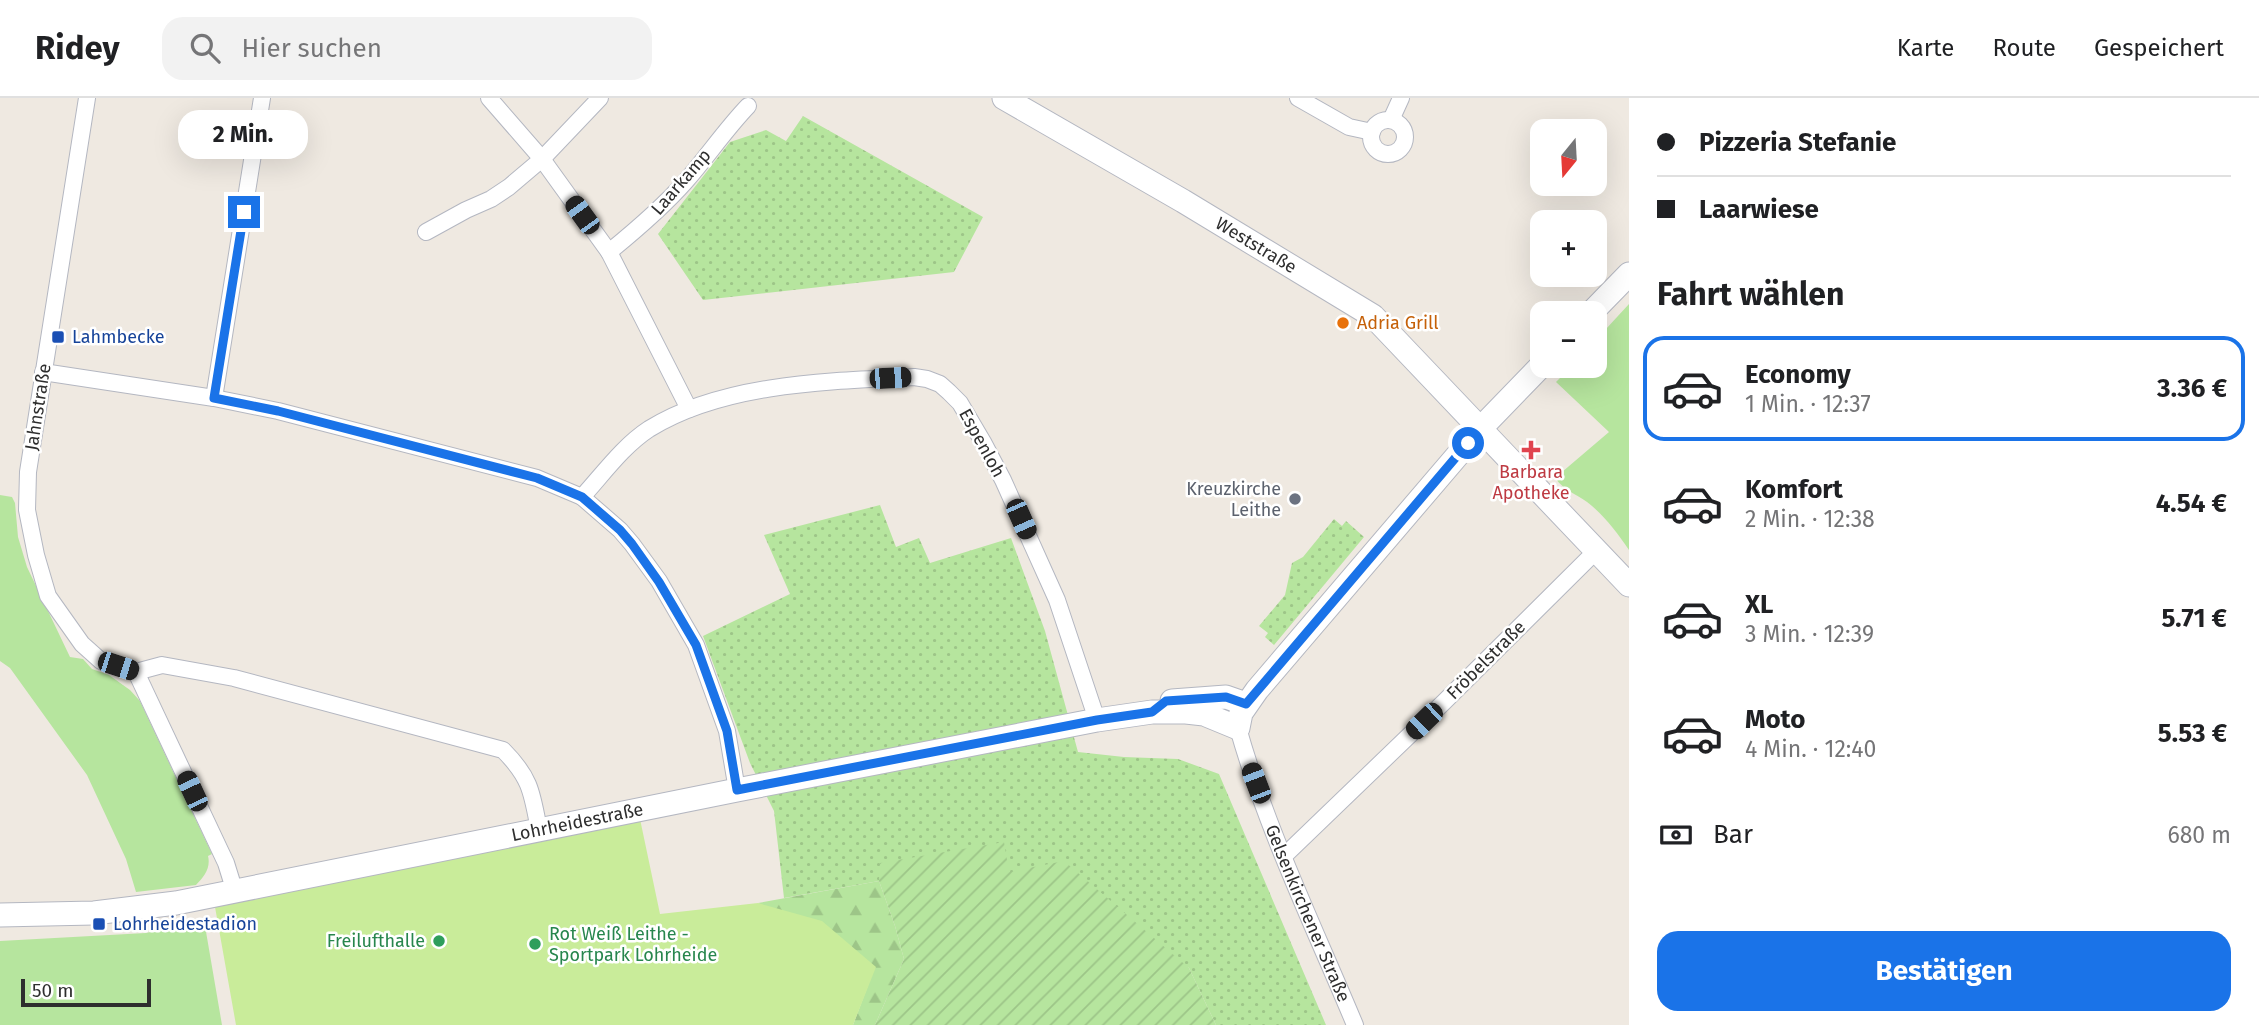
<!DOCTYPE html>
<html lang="de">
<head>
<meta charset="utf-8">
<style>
	:root { --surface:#fff; --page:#f2f2f2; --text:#202124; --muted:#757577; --line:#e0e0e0; --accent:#1a73e8 }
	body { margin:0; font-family:"Fira Sans",sans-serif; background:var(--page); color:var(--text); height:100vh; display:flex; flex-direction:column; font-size:26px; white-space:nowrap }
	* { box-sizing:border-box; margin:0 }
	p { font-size:23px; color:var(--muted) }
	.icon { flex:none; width:38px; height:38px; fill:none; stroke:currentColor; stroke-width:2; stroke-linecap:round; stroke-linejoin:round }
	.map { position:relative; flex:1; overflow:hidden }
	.details { display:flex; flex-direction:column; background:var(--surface); width:630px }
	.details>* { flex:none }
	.guide { display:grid; align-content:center; height:154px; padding:0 28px; background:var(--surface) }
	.needle { width:46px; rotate:198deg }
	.fabs { position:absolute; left:1530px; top:21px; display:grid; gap:14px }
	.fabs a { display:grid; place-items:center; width:77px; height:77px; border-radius:14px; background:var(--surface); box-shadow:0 7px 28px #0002; font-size:35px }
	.scale { position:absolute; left:21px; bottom:18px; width:130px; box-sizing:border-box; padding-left:7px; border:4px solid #2e2e2e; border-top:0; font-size:19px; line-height:24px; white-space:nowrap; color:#2e2e2e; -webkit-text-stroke:5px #fff; paint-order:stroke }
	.end { position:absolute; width:32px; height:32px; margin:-16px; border:9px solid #1a73e8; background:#fff; box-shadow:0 0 0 4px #fff }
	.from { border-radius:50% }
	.bubble { position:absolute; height:49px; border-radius:21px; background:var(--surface); box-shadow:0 7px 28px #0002; font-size:23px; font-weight:700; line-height:49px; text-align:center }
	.car { position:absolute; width:21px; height:42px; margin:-21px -10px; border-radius:9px; box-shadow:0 0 5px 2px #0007; background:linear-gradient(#222 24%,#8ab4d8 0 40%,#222 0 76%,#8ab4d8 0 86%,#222 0) }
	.guide b { display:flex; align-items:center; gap:24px; height:66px; font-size:26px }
	.guide b+b { border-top:2px solid var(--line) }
	.guide i { width:18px; height:18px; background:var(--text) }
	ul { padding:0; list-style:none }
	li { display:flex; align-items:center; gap:21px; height:105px; margin:0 14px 10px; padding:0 14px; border:4px solid transparent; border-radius:21px }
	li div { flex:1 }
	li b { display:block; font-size:26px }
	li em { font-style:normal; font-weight:700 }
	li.current { border-color:var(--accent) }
	li>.icon { width:63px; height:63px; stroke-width:1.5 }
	h2 { padding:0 28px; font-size:32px; line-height:84px }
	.pay { display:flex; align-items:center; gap:18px; height:77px; padding:0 28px; font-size:26px }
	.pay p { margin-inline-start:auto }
	.button { display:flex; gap:14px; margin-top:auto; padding:14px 28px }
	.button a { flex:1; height:80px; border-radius:21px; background:var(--accent); color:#fff; font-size:28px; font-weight:700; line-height:80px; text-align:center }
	header { display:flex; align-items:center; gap:42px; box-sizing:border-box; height:98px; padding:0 35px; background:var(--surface); border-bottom:2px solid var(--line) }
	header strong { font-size:33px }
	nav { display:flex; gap:38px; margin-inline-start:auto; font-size:24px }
	.search { width:490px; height:63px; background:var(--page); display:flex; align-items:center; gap:18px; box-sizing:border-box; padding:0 24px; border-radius:21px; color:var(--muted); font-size:26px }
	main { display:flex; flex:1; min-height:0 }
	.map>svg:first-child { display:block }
	.grass { fill:url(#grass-dots) }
	.forest { fill:url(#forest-firs) }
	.park { fill:#b6e59e }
	.garden { fill:url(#garden-furrows) }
	.pitch { fill:#c9ec9a }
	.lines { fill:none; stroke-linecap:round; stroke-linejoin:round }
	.street-casing { stroke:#b4b7c1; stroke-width:18 }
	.secondary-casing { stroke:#b4b7c1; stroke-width:25 }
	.street { stroke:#fff; stroke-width:16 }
	.secondary { stroke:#fff; stroke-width:23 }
	.route { stroke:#1a73e8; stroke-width:9 }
	.food-dot { fill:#e8710a; stroke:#fff; stroke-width:2.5 }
	.transit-dot { fill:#1a4fb4; stroke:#fff; stroke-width:2.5 }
	.health-dot { fill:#e0444e; stroke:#fff; stroke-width:2.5 }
	.worship-dot { fill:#6b7280; stroke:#fff; stroke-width:2.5 }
	.leisure-dot { fill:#2e9e5b; stroke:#fff; stroke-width:2.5 }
	.labels { text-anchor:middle; stroke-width:5; stroke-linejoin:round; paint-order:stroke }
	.street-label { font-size:18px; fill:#2e2e2e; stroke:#fff }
	.food-label { font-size:18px; fill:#c56008; stroke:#fff; text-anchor:start }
	.transit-label { font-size:18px; fill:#164399; stroke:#fff; text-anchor:start }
	.health-label { font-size:18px; fill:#be3a42; stroke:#fff }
	.worship-label { font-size:18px; fill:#5b616d; stroke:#fff; text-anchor:end }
	.leisure-label { font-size:18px; fill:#27864d; stroke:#fff; text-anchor:start }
</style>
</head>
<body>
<header>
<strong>Ridey</strong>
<div class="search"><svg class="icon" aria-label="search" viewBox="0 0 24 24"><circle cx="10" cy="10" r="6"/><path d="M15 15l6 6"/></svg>Hier suchen</div>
<nav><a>Karte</a><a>Route</a><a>Gespeichert</a></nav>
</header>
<main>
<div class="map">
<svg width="1629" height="927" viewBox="0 0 1629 927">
	<defs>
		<pattern id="grass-dots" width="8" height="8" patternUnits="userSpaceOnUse" patternTransform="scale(1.75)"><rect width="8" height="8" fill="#b6e59e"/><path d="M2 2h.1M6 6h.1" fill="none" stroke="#9dc588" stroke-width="1.8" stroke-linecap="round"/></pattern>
		<pattern id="forest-firs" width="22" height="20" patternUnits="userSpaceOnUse" patternTransform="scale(1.75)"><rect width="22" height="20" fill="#b6e59e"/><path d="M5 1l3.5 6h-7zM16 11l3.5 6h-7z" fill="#9dc588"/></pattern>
		<pattern id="garden-furrows" width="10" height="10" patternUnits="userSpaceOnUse" patternTransform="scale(1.75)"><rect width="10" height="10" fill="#b6e59e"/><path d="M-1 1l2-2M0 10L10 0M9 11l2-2" fill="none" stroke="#9dc588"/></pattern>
	</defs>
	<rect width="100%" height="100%" fill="#efe9e1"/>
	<path class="grass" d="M803,18L983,119L954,174L703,202L658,136L730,44L766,32L786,43Z
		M880,407L896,449L919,440L930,465L1011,440L1045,533L1078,654L1124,659L1178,661L1219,676L1326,927H1216L1189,870L1009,774L879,783L784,800L774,713L750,665L703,538L790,496L764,437Z
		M1334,421L1342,428L1346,423L1364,439L1274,547L1265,539L1268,535L1259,528L1285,497L1292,465L1303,459Z"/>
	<path class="forest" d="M879,783L895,828L904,861L875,927H853L875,869L758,805Z"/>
	<path class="park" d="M1629,206V452C1618,436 1607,421 1592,408C1580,397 1565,394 1555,380L1609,334L1556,284L1572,268H1594V244Z
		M0,397L12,399L15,405L18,439L27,469L70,559L83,561L92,571L109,577L130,592L140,603L212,756L208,758C211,770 204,779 196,787L136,794L126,761L87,677L10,570L0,563Z
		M204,822L222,927H0V843L146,835Z"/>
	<path class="garden" d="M1004,744L1009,774L1064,763L1189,870L1216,927H875L904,861L895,828L879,783L880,765Z"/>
	<path class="pitch" d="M640,721L660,816L758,805L822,823L876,869L853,927H236L215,809Z"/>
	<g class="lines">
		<defs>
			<g id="street">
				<path d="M87,0L28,374L27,412L36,457L48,498L82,546L101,563L136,574L226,765L235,794"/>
				<path d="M489,0L542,61L609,154L689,311"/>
				<path d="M1298,0L1349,29L1372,34"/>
				<path d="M1391,22L1401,0"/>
				<circle cx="1388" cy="39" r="17"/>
				<path d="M426,134L466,112L491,101L509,89L542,61L600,0"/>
				<path d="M609,154C636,132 662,110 685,84C707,59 725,32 748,8"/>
				<path d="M43,274L214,300L278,313L537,380L582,399L620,432L632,446L659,483L696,547L727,633L737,692"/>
				<path d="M214,300L262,0"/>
				<path d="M582,399C603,376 623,348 649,331C723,285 829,283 914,279L927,281L940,286L949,294L960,305L983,344L1003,382L1057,502L1097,622"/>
				<path d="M136,574L162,567L234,580L503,652C531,680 532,695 539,732"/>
				<path id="s1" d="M1238,630C1266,730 1315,831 1355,927"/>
				<path d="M1284,758L1444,604L1596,453"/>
			</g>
			<g id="secondary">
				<path id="s2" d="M1004,0L1183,103L1373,218L1629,487"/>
				<path d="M1591,215L1629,176"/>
				<path d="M1172,603L1226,599L1246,606"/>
				<path id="s3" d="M0,817L94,815L176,805L737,692L1097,622L1152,614H1186L1204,616L1238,630L1241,615L1257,592L1480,331L1542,267"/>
			</g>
		</defs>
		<use href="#street" class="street-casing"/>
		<use href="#secondary" class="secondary-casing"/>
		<use href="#street" class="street"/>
		<use href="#secondary" class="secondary"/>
	</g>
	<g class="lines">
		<path class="route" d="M244,114L214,300L278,313L537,380L582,399L620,432L632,446L659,484L696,547L727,633L737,692L1097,622L1152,614L1166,603L1226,599L1246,606L1468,345"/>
	</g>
	<circle class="food-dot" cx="1343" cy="225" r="7"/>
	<g class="transit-dot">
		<rect x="51" y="232" width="14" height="14" rx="3.5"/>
		<rect x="92" y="819" width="14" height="14" rx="3.5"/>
	</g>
	<path class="health-dot" d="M1527.5 341.5h7v7h7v7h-7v7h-7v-7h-7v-7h7z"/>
	<circle class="worship-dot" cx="1295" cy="401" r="7"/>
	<g class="leisure-dot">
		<circle cx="439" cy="843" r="7"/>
		<circle cx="535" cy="846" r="7"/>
	</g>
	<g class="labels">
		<g class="street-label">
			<text transform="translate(681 84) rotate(-49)" y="6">Laarkamp</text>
			<text dy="6" stroke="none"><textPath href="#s2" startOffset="292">Weststraße</textPath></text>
			<text transform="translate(38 309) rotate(-81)" y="6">Jahnstraße</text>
			<text transform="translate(982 345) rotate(61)" y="6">Espenloh</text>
			<text transform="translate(1486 562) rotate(-45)" y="6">Fröbelstraße</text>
			<text dy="6" stroke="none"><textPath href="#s3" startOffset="586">Lohrheidestraße</textPath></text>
			<text dy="6" stroke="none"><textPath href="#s1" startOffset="198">Gelsenkirchener Straße</textPath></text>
		</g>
		<g class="food-label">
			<text x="1357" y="231">Adria Grill</text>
		</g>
		<g class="transit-label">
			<text x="72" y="245">Lahmbecke</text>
			<text x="113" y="832">Lohrheidestadion</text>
		</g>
		<g class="health-label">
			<text x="1531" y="380">Barbara<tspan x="1531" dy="21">Apotheke</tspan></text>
		</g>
		<g class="worship-label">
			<text x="1281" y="397">Kreuzkirche<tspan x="1281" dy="21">Leithe</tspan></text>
		</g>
		<g class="leisure-label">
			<text x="549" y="842">Rot Weiß Leithe -<tspan x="549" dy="21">Sportpark Lohrheide</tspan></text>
			<text x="425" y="849" text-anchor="end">Freilufthalle</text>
		</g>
	</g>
</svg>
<div class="fabs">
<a><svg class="needle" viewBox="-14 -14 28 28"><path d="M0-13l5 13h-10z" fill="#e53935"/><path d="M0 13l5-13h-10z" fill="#757577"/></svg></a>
<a>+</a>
<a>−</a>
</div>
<div class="scale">50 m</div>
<i class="end from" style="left:1468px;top:345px"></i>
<i class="end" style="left:244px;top:114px"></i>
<div class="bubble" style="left:178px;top:12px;width:130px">2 Min.</div>
<i class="car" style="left:582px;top:117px;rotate:324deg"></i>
<i class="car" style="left:890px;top:280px;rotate:87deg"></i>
<i class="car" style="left:1021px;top:421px;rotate:156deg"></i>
<i class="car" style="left:118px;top:568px;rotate:108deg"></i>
<i class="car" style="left:1424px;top:623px;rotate:226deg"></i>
<i class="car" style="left:1256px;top:685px;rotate:339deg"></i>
<i class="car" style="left:192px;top:693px;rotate:335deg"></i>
</div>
<section class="details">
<div class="guide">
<b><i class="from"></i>Pizzeria Stefanie</b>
<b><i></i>Laarwiese</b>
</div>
<h2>Fahrt wählen</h2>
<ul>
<li class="current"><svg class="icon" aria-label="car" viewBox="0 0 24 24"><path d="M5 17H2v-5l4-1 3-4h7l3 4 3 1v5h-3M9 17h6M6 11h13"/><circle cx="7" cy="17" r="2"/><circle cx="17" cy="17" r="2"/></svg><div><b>Economy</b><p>1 Min. · 12:37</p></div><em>3.36 €</em></li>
<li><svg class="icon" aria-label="car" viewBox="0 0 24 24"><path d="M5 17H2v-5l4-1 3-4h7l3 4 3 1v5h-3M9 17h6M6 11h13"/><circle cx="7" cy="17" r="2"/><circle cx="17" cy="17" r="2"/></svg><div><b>Komfort</b><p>2 Min. · 12:38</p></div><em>4.54 €</em></li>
<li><svg class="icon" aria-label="car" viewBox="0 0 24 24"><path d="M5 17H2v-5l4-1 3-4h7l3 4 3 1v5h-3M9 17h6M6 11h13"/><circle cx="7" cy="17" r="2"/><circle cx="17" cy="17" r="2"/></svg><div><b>XL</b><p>3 Min. · 12:39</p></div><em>5.71 €</em></li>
<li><svg class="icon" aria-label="car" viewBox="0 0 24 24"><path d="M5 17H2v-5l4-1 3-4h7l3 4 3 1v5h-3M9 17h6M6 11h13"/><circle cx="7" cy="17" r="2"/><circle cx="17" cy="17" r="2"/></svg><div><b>Moto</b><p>4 Min. · 12:40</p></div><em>5.53 €</em></li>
</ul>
<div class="pay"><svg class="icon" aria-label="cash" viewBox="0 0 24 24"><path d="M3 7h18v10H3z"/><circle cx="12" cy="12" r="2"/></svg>Bar<p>680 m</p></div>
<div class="button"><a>Bestätigen</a></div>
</section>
</main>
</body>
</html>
